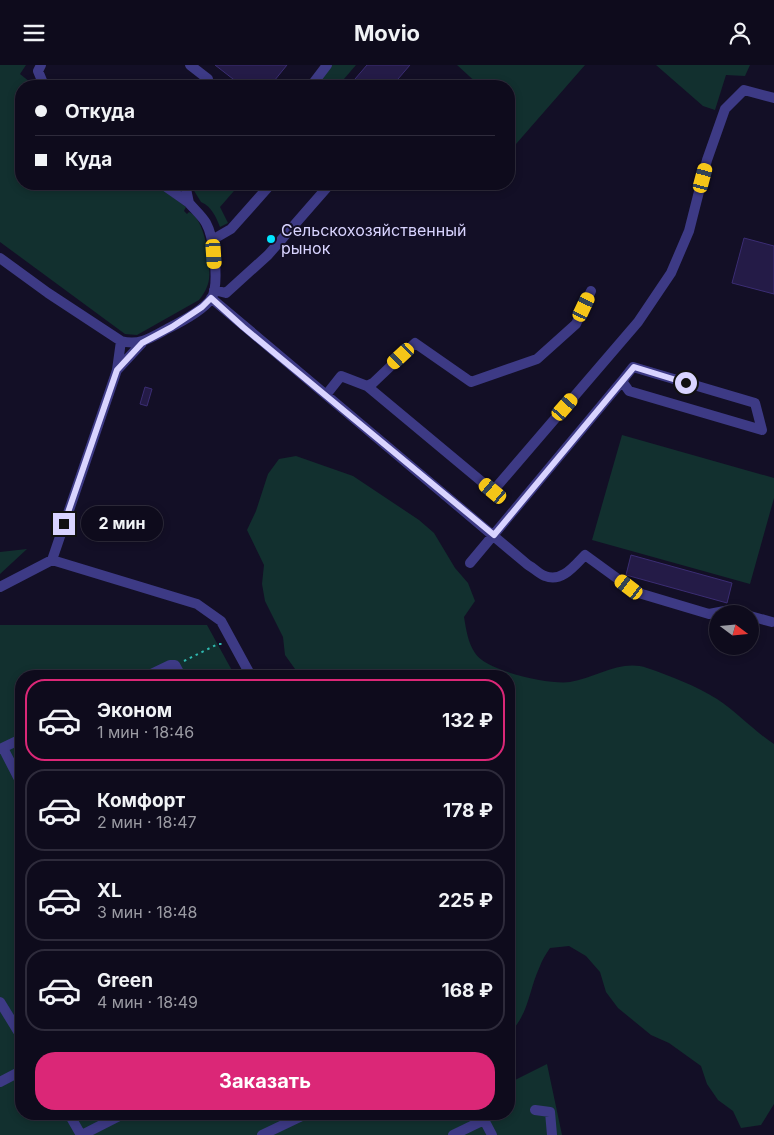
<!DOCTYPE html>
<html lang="ru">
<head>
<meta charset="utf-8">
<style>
	:root { --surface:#0e0b1c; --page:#171425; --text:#f1f3f6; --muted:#9b9ba3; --line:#2e2b3b; --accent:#db2777 }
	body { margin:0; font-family:Inter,sans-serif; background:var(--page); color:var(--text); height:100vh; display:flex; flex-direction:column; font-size:19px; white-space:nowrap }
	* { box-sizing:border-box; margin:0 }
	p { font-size:16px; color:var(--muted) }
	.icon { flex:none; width:28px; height:28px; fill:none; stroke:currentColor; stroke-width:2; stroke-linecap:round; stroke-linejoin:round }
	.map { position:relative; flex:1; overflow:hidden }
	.drawer { position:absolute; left:15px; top:605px; width:500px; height:450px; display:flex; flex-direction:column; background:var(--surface); border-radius:20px; box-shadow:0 2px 8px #0003,0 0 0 1px var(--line) }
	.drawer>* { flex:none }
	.guide { position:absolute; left:15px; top:15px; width:500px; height:110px; border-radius:20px; box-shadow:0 2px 8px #0003,0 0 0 1px var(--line); display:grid; align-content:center; height:110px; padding:0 20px; background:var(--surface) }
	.needle { width:32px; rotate:106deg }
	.tools { position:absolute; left:709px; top:540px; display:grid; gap:10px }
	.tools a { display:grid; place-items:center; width:50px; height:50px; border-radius:50%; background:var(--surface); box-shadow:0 2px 8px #0003,0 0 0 1px var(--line); font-size:25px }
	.end { position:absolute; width:22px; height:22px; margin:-11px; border:6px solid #d9d4ff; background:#111; box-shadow:0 0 0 2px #111 }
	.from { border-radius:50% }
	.bubble { position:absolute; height:35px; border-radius:18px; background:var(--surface); box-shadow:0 2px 8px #0003,0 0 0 1px var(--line); font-size:16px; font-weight:700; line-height:35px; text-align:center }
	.car { position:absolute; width:15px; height:30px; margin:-15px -8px; border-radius:6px; box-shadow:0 0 4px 1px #0007; background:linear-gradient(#f5c518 24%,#345 0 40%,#f5c518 0 76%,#345 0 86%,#f5c518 0) }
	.guide b { display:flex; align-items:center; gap:18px; height:48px; font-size:19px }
	.guide b+b { border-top:1px solid var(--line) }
	.guide i { width:12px; height:12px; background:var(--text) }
	ul { padding:9px 0 0; list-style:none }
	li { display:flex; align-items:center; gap:15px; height:82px; margin:0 10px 8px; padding:0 10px; border:2px solid var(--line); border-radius:20px }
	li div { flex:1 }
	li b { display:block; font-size:19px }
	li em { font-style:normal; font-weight:700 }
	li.on { border-color:var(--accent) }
	li>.icon { width:45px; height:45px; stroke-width:1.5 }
	.button { display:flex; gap:10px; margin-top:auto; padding:10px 20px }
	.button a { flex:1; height:58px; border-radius:20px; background:var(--accent); color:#fff; font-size:20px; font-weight:700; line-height:58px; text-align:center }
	header { display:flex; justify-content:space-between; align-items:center; height:65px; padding:0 20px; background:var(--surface); font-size:22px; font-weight:700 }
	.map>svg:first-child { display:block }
	.green { fill:#12302f }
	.building { fill:#241b47; stroke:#3b2d73 }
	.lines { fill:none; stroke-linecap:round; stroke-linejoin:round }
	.path { stroke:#2fb8b0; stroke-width:2; stroke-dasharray:2.5 4; stroke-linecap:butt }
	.minor { stroke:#3d3a85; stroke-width:10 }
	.route { stroke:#d9d4ff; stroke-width:6 }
	.poi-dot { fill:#00e5ff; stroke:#130f26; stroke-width:2 }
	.labels { text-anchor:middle; stroke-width:4; stroke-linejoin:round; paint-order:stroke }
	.poi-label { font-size:16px; fill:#d9d4ff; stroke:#130f26; text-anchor:start }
</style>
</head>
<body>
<header><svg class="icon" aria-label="menu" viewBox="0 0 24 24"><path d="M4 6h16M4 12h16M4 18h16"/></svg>Movio<svg class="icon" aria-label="person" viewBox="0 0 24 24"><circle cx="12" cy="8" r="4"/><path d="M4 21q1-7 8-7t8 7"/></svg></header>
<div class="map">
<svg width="774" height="1070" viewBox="0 0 774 1070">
	<rect width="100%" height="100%" fill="#130f26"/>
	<path class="green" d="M0,0H26L20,9L35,21H21V119H156L186,142L184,146L187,149L189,147C205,153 211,198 209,214C208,222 204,229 199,235L137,270L125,269L0,177Z
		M332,0H356L338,21H315Z
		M457,0H585L509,87V21H480Z
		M656,0H750L745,11L726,10L715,45L703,41Z
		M193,119H240L220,142L228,158L220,162C216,152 212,142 201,137L193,124Z
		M622,370L774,413V433L750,519L592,475Z
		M296,391L353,411L419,455L434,468L455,503L468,518L475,536L464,552C466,564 468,578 475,588C485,606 550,620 570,617C596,613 621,594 647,603C671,611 696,621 717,634C737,647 754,666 774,679V1039L761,1060L741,1063L733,1046L718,1035L707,1019L701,1001L669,978L651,970L618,943L606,927L600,907L586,891L569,881L550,883C546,889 542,895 540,901C528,927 530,947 509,969V611H300L285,590L283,572L265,536L262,519L264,500L247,465L256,446L268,409L279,394Z
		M27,484L0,509V487Z
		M0,560H207L235,611H21V1049H509V1018L547,999L562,1070H0Z"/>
	<path class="building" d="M215,0H287L270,21H242Z
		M367,0H410L392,21H349Z
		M744,173L774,181V229L732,218Z
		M145,322L152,324L147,341L140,339Z
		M631,490L732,518L727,538L626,510Z"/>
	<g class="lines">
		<path class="path" d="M184,596L218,579H223"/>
		<path class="minor" d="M41,0L38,6L43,18L47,21
			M190,0L208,14L203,21
			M311,21L327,0
			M162,119L189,138L185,119
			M212,175L231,164L271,119
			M0,193L48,228L121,276C139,281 151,273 167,264C179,258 203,245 211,234C220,221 214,172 206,158C202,151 194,144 189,138
			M214,225L226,228L268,190L330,119
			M211,233L528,500C534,503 539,509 545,511C562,518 575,500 585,490L629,522L642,529L709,549L730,545L743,549
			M117,305L142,278
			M367,321L493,426L638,257L671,208L689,166L707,95L725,44L744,25L774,33
			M326,330L341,311L367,321L373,318L415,278L471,317L537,294L576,259L591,226
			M52,495L117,305L121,276
			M470,498L622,316L629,326L762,365L755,338L633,302L622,316
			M0,522L52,495L197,539L221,556L251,611
			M750,551L772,557
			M147,611L170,600H175L181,611
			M3,683L21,718
			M0,684L21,674
			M0,937L21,971
			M0,1017L21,1006
			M535,1045L550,1047L552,1070
			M69,1049L81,1070
			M481,1049L492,1070
			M82,1070L123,1049
			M262,1070L306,1049
			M453,1070L484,1055"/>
	</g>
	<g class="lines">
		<path class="route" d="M64,459L117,305L142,278L172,262L202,242L211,233L243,262L494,470L634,302L686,318"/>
	</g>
	<circle class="poi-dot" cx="271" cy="174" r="5"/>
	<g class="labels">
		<g class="poi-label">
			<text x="281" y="171">Сельскохозяйственный<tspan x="281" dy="18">рынок</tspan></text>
		</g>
	</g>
</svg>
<div class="tools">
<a><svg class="needle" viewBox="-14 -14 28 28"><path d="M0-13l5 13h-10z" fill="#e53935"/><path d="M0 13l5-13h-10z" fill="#9b9ba3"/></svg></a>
</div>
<i class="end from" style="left:686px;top:318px"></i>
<i class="end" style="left:64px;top:459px"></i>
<div class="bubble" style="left:81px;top:441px;width:82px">2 мин</div>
<i class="car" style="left:703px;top:113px;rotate:15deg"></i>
<i class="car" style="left:214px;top:189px;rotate:176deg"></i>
<i class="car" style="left:584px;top:242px;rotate:25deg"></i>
<i class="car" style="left:401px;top:291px;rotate:227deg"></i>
<i class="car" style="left:565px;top:342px;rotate:41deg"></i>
<i class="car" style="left:493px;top:426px;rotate:310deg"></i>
<i class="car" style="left:629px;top:522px;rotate:307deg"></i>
<div class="guide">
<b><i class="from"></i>Откуда</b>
<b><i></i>Куда</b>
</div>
<section class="drawer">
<ul>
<li class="on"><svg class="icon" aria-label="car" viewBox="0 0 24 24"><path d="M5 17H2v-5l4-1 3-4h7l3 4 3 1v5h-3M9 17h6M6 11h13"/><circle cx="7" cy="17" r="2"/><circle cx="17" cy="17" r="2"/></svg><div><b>Эконом</b><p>1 мин · 18:46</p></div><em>132 ₽</em></li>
<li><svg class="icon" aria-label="car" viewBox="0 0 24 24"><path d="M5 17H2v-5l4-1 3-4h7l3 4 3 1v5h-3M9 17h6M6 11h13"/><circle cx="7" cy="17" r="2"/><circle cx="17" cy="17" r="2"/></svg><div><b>Комфорт</b><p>2 мин · 18:47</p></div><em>178 ₽</em></li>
<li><svg class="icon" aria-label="car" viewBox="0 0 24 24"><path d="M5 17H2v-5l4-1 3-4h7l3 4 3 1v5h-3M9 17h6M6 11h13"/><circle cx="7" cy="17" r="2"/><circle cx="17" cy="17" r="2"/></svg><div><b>XL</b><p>3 мин · 18:48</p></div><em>225 ₽</em></li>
<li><svg class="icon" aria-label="car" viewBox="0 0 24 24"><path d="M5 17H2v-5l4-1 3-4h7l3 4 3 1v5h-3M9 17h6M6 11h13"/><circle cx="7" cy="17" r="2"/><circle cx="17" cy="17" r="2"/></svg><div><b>Green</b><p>4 мин · 18:49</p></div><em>168 ₽</em></li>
</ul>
<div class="button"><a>Заказать</a></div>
</section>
</div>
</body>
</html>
